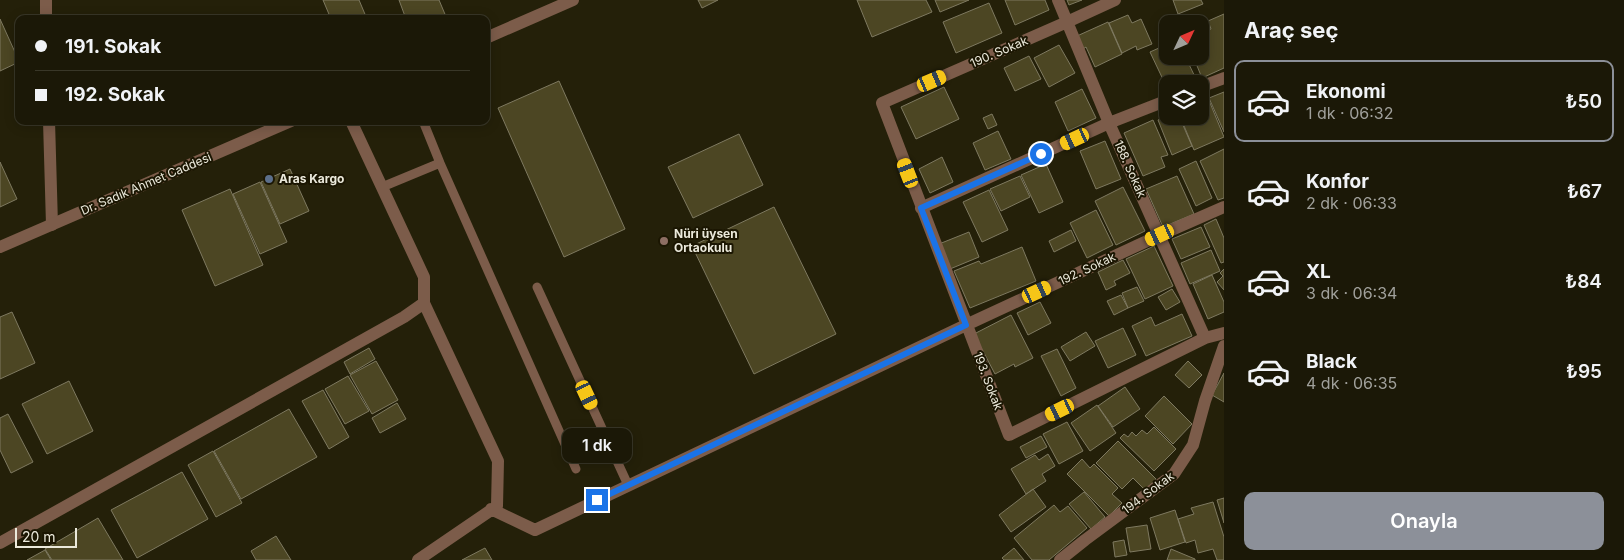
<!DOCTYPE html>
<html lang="tr">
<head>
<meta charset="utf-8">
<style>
	:root { --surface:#1b1807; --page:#282515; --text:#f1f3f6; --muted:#a0a09b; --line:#393728; --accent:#8c9099 }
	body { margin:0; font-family:Inter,sans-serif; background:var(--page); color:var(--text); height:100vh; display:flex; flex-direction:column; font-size:19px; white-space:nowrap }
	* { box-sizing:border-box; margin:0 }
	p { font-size:16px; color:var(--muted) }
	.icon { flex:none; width:28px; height:28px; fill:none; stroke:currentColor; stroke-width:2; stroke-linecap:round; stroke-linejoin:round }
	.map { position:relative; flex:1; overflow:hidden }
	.sheet { display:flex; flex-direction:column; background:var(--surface); width:400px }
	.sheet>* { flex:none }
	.banner { position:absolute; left:15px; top:15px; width:475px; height:110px; border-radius:10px; box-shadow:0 2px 12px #0003,0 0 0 1px var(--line); display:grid; align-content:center; height:110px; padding:0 20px; background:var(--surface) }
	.needle { width:32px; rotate:46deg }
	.buttons { position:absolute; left:1159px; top:15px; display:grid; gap:10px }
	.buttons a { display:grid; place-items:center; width:50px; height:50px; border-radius:10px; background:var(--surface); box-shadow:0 2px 12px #0003,0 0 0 1px var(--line); font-size:25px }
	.scale { position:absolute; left:15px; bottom:12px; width:62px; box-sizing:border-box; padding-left:5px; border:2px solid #ebe9db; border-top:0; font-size:14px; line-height:18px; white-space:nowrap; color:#ebe9db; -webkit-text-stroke:4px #1b1602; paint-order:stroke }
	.end { position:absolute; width:22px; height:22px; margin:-11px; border:6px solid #1a73e8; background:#fff; box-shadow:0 0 0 2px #fff }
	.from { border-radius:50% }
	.bubble { position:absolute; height:35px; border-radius:10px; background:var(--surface); box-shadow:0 2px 12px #0003,0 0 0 1px var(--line); font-size:16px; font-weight:600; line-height:35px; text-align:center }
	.car { position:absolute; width:15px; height:30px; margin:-15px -8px; border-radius:6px; box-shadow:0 0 4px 1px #0007; background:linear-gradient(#f5c518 24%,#345 0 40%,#f5c518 0 76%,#345 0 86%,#f5c518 0) }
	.banner b { display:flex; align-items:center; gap:18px; height:48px; font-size:19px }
	.banner b+b { border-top:1px solid var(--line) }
	.banner i { width:12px; height:12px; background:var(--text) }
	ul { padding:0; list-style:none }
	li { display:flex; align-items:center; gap:15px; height:82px; margin:0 10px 8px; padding:0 10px; border:2px solid transparent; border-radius:10px }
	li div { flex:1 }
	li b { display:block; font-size:19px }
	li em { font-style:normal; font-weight:600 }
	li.active { border-color:var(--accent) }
	li>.icon { width:45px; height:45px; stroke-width:1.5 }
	h2 { padding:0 20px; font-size:22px; line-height:60px }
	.button { display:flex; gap:10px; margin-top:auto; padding:10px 20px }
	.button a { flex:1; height:58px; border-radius:10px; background:var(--accent); color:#fff; font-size:20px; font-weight:600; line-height:58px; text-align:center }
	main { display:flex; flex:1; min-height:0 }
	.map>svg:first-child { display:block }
	.building { fill:#4c4623; stroke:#7e7960 }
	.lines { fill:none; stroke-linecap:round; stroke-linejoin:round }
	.service { stroke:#7c5c4a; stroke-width:9 }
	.minor { stroke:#7c5c4a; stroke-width:12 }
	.tertiary { stroke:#7c5c4a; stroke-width:12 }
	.route { stroke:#1a73e8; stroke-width:6 }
	.service-dot { fill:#5c6f8a; stroke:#1b1602; stroke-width:2 }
	.education-dot { fill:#8d6e63; stroke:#1b1602; stroke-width:2 }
	.labels { text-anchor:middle; stroke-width:4; stroke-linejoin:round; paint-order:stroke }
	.street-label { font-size:12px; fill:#ebe9db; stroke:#1b1602 }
	.poi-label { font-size:12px; font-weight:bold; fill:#ebe9db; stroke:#1b1602; text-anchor:start }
</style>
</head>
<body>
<main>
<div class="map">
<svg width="1224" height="560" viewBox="0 0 1224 560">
	<rect width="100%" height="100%" fill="#242009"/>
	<path class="building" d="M323,0H359L367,19H331Z
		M399,0H439L447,19H406Z
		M698,0H718L702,8Z
		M857,0H926L932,12L872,37Z
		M935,0H969L940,12Z
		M1005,0H1045L1049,10L1015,25Z
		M1067,0H1082L1069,5Z
		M1173,0H1201L1203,4L1178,14Z
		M989,3L1002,33L956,53L943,22Z
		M1224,14V68L1202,78L1193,56H1200V34L1211,29L1208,21Z
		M1128,15L1132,23L1141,19L1152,44L1137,50L1136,46L1122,53L1109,23Z
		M0,19L19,61V62L0,71Z
		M1108,22L1122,54L1095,67L1086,47L1083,49L1077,36Z
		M1168,44V56H1185L1196,79L1187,84H1168V90L1150,52Z
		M1059,45L1075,73L1049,87L1034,58Z
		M1029,56L1041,79L1015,91L1004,68Z
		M559,81L625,229L564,257L498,108Z
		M944,87L959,119L916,139L901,107Z
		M1082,89L1096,118L1068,131L1055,102Z
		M1224,92V132L1209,98Z
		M1208,98L1224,137L1194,150L1180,116H1200V101Z
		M992,114L997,125L988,129L983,118Z
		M1168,115L1179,116L1192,146L1172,155L1158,120Z
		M1153,120L1168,155L1161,157L1165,167L1143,176L1124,133Z
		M998,131L1011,159L985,170L973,143Z
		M739,134L763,185L693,218L668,167Z
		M1105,141L1121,179L1096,189L1080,151Z
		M1224,149V198L1218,200L1200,161Z
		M942,157L953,182L930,193L919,169Z
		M1196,161L1212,198L1196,206L1179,169Z
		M0,162L17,199L0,207Z
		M1046,164L1063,202L1039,213L1021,175Z
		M290,169L309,211L280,224L261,182Z
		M1020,176L1030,197L1001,211L990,189Z
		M1177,176L1194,214L1163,227L1146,189Z
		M260,182L287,242L260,254L233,194Z
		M1123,187L1145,231L1116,245L1095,201Z
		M230,189L263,265L215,286L182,210Z
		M989,190L1008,230L982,242L963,202Z
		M774,207L836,334L754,374L692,246Z
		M1096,210L1113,245L1087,258L1070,223Z
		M1216,219L1224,238V262L1221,263L1204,225Z
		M1201,227L1210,247L1181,259L1172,239Z
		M1071,230L1076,241L1054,252L1049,241Z
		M969,232L979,257L950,269L939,244Z
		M1154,246L1173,286L1145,299L1126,259Z
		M1022,247L1036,281L970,308L954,271L979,261L981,264Z
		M1211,250L1220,271L1190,284L1181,263Z
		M1123,260L1130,273L1114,281L1116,285L1106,290L1098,272Z
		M1224,269V290L1217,282L1223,276L1220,273Z
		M1212,275L1224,302V312L1208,319L1193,284Z
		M1137,287L1144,301L1128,308L1122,293Z
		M1172,289L1180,302L1166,310L1158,297Z
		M1121,295L1128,308L1114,315L1107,301Z
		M1040,302L1051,323L1028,335L1017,313Z
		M12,312L35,363L0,379V317Z
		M1182,314L1192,336L1146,356L1132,326L1151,317L1155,326Z
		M1011,315L1033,358L1015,367L1014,364L995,374L974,334Z
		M1123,328L1136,355L1108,368L1095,341Z
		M1086,332L1095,346L1070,361L1061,347Z
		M369,348L375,359L350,374L344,362Z
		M1057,349L1076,388L1061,396L1041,356Z
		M376,361L398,400L372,414L350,375Z
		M1188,361L1202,375L1189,388L1175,375Z
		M1224,373V402L1212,395Z
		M348,376L369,411L345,424L325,389Z
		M69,381L93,431L47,454L22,404Z
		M1125,387L1140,409L1113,427L1098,406Z
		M323,390L349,437L329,449L302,401Z
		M1164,396L1192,424L1173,444L1145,416Z
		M397,403L406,419L380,433L372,418Z
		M1097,405L1116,433L1090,451L1071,423Z
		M289,409L317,457L241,499L214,451Z
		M8,414L33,462L11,473L0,450V418Z
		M1067,422L1083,451L1059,464L1043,434Z
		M1154,427L1176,449L1154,471L1120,438L1124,434L1128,437L1132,432L1136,436L1142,430L1147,434Z
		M1041,436L1047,447L1026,458L1020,447Z
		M1118,441L1156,479L1145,490L1133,478L1122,489L1096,463Z
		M213,451L242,503L216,517L188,465Z
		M1048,454L1055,466L1042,474L1046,481L1026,494L1011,469L1035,455L1039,460Z
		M1082,459L1090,468L1094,464L1118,488L1112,494L1122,503L1109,516L1067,474Z
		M182,472L208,519L137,558L111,510Z
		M1033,489L1046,507L1011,532L999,515Z
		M1084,492L1105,517L1091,529L1069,504Z
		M1224,498V523L1217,500Z
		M1213,502L1224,537V560H1217L1213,549L1198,553L1195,540L1186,543L1178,519L1194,514L1191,508Z
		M1054,505L1060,512L1068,506L1087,528L1049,560H1032L1014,538Z
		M1175,510L1185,542L1160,550L1150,518Z
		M98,518L123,560H52L45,549Z
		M1147,525L1151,549L1130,552L1126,528Z
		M276,536L291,560H256L251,551Z
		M1124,540L1127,555L1115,557L1113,542Z
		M485,548L492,560H462Z
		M1014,548L1024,560H1004L1002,558Z
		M1171,549L1195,559V560H1167Z
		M45,550L51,560H27Z"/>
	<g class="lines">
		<path class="service" d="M423,121L440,163L576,469
			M382,187L440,163
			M537,287L628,485"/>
		<path class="minor" d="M46,0V19
			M1058,0L1109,123L1205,338
			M1115,0L1067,22L882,103L1009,435L1205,338L1224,333
			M1200,87L1224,78
			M49,121L52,225
			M921,208L1109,123L1168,100
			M491,509L535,530L966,325L1160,235L1224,207
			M0,543L404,317L424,303V277L351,121
			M418,560L497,506L498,461L424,303
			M1060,560L1085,540L1174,474L1193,445L1205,401L1224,346"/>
		<path class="tertiary" d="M486,38L573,0
			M0,247L291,121"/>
	</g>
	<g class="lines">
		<path class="route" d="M597,500L966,325L921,208L1041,154"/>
	</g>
	<circle class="service-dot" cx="269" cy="179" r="5"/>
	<circle class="education-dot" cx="664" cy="241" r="5"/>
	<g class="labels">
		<g class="street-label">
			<text transform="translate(999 52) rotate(-23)" y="4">190. Sokak</text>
			<text transform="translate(1130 169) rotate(66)" y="4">188. Sokak</text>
			<text transform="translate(146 184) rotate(-23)" y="4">Dr. Sadık Ahmet Caddesi</text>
			<text transform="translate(1087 269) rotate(-25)" y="4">192. Sokak</text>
			<text transform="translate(988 381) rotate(69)" y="4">193. Sokak</text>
			<text transform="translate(1148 493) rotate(-37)" y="4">194. Sokak</text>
		</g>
		<g class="poi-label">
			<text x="279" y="183">Aras Kargo</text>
			<text x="674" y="238">Nüri üysen<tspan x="674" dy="14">Ortaokulu</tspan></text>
		</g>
	</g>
</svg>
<div class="buttons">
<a><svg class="needle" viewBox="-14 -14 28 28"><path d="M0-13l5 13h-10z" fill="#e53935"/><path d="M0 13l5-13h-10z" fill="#a0a09b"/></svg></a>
<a><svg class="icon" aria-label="layers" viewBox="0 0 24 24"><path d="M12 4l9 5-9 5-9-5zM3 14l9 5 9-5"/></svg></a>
</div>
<div class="scale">20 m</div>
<i class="end from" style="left:1041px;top:154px"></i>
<i class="end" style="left:597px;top:500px"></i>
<div class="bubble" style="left:562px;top:428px;width:70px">1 dk</div>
<i class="car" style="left:932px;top:81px;rotate:67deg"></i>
<i class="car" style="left:1075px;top:139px;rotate:245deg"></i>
<i class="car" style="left:908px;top:173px;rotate:339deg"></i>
<i class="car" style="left:1160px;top:235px;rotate:245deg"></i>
<i class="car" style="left:1037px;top:292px;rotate:65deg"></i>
<i class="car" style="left:587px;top:395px;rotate:155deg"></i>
<i class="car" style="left:1060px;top:410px;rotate:244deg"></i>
<div class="banner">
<b><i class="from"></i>191. Sokak</b>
<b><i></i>192. Sokak</b>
</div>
</div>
<section class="sheet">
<h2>Araç seç</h2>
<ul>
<li class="active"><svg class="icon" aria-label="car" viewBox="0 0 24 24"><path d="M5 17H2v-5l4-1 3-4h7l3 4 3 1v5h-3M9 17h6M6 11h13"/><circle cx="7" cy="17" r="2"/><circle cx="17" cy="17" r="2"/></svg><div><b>Ekonomi</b><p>1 dk · 06:32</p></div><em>₺50</em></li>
<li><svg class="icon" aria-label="car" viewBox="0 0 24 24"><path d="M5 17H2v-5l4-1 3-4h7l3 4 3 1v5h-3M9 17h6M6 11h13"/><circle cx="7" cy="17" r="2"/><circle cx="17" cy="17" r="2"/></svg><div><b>Konfor</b><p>2 dk · 06:33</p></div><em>₺67</em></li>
<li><svg class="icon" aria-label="car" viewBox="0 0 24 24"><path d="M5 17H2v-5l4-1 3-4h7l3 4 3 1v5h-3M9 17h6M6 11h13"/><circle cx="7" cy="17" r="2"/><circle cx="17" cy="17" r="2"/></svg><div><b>XL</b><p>3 dk · 06:34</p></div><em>₺84</em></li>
<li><svg class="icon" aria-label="car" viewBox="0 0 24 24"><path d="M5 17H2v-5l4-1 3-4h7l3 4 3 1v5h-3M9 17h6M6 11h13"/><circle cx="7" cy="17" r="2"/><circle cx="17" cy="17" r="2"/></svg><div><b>Black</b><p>4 dk · 06:35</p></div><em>₺95</em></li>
</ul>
<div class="button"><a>Onayla</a></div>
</section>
</main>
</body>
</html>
